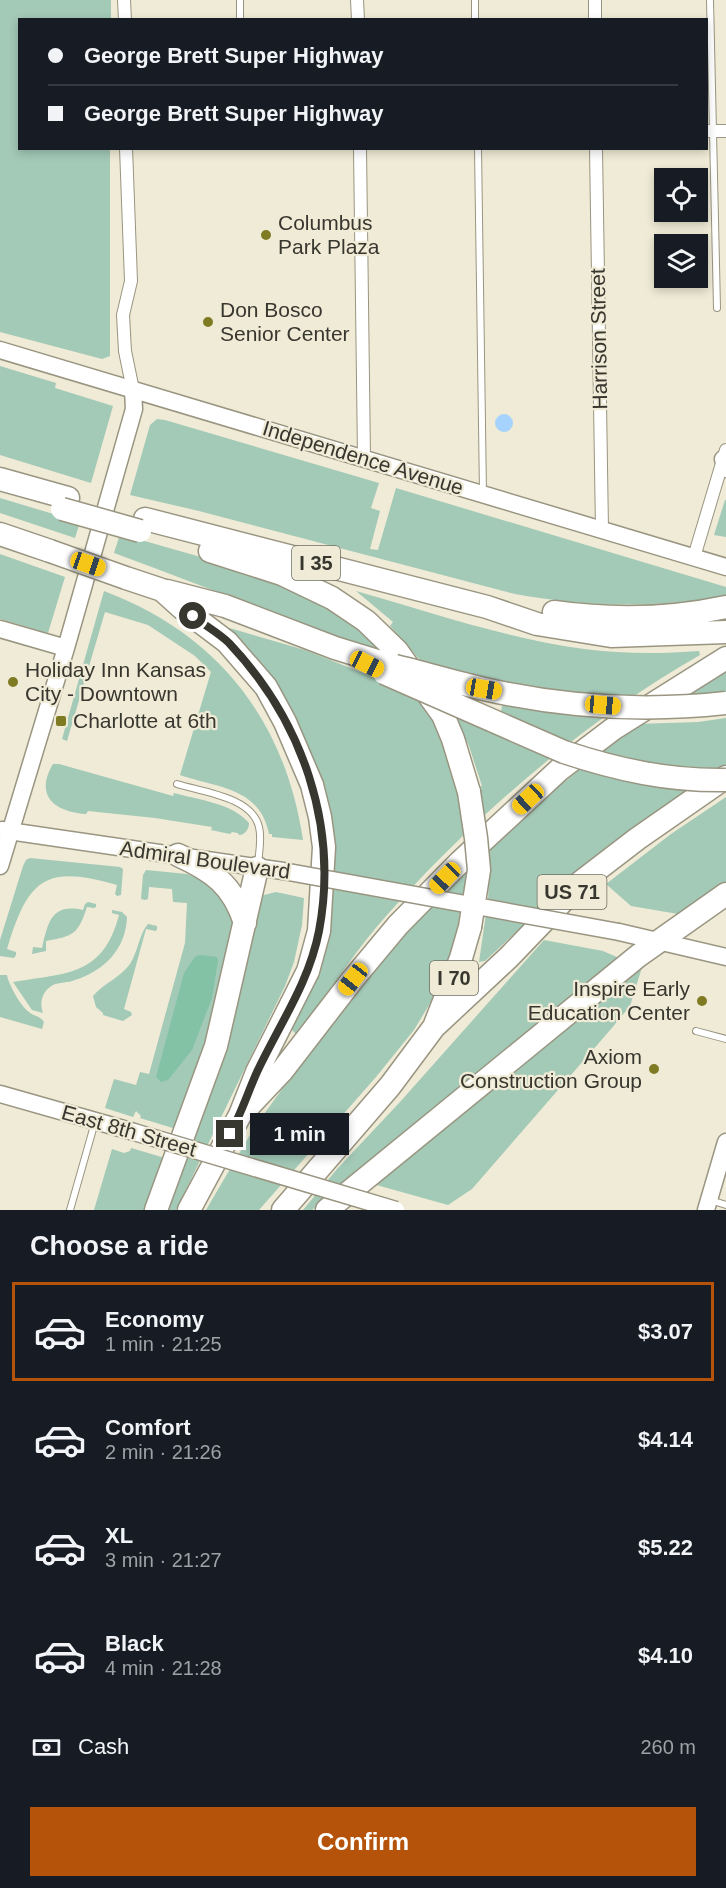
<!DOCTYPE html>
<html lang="en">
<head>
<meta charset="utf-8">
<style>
	:root { --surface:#171b24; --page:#242831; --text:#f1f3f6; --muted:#9ea1a6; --line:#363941; --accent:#b45309 }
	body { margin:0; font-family:Helvetica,sans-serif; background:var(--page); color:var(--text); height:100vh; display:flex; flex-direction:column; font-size:22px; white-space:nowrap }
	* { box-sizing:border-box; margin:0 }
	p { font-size:20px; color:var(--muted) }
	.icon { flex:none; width:33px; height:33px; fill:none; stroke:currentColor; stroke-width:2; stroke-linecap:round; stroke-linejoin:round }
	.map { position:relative; height:1210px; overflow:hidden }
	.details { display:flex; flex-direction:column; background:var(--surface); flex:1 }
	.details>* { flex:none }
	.hud { position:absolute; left:18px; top:18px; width:690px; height:132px; border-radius:0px; box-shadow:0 3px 9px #0003; display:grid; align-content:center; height:132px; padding:0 30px; background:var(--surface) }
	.fabs { position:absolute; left:654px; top:168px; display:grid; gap:12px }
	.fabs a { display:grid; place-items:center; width:54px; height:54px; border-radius:0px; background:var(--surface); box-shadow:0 3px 9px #0003; font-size:30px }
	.end { position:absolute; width:27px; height:27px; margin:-14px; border:8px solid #38372f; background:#fff; box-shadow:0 0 0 3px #fff }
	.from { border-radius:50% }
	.bubble { position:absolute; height:42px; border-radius:0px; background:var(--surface); box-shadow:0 3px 9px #0003; font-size:20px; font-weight:700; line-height:42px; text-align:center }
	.car { position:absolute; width:18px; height:36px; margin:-18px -9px; border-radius:8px; box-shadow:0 0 4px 2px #0007; background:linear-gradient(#f5c518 24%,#345 0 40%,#f5c518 0 76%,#345 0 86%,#f5c518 0) }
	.hud b { display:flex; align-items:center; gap:21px; height:57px; font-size:22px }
	.hud b+b { border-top:2px solid var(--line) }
	.hud i { width:15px; height:15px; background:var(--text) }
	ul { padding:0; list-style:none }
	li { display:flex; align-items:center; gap:18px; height:99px; margin:0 12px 9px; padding:0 18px; border:3px solid transparent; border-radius:0px }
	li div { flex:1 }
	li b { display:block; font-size:22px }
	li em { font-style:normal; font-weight:700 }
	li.active { border-color:var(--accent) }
	li>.icon { width:54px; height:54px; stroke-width:1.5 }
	h2 { padding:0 30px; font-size:27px; line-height:72px }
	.pay { display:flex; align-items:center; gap:15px; height:66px; padding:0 30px; font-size:22px }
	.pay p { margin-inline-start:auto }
	.primary-button { display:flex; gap:12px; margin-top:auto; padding:12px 30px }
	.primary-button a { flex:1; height:69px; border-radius:0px; background:var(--accent); color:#fff; font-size:24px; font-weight:700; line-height:69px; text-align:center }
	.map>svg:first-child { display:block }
	.green { fill:#a3c9b7 }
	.forest { fill:#84c2a6 }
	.water { fill:#a6d3fe }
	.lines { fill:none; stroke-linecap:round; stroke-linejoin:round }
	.lane-casing { stroke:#999581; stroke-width:8 }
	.street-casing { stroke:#999581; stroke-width:14 }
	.secondary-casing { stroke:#999581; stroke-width:19 }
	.highway-casing { stroke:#999581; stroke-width:25 }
	.lane { stroke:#fff; stroke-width:6 }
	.street { stroke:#fff; stroke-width:12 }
	.secondary { stroke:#fff; stroke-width:16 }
	.highway { stroke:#fff; stroke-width:22 }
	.secondary-bridge-casing { stroke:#999581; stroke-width:19; stroke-linecap:butt }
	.highway-bridge-casing { stroke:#999581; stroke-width:25; stroke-linecap:butt }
	.secondary-bridge { stroke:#fff; stroke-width:16 }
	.highway-bridge { stroke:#fff; stroke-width:22 }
	.route { stroke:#38372f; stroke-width:8 }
	.poi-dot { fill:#7f7b22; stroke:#efebd6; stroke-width:2 }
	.labels { text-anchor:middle; stroke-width:4.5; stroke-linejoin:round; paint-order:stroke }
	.shield { fill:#efebd6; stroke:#6f6d61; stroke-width:1.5 }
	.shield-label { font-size:20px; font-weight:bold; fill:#38372f }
	.poi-label { font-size:21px; fill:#38372f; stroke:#efebd6; text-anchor:start }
	.street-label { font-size:21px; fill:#38372f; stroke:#efebd6 }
</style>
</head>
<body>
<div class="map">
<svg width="726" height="1210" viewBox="0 0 726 1210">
	<rect width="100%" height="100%" fill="#efebd6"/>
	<path class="green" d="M0,0H111V19L20,20V148L110,149V356L102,359L0,332Z
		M0,366L56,383L55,388L113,406L91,483L0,455Z
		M157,419L165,420L379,483L371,508L380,511L370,549L378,550L396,488L726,587V596C653,608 587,607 515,594L199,511L130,495L150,425Z
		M0,498L80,522L75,538L0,513Z
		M725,500H726V537L714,535Z
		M120,534L257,573L313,597L365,631L390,657C297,624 207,587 114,553Z
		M0,554L65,577L48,633L0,619Z
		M104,591C218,634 285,720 303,840L272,837V834H269C260,787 217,788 180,775L211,672L195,656L148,625L105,612L67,741L62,739Z
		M356,591C430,612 508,639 584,649C622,654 661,654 699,651L700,655C583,722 477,814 387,915C354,952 327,995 297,1035L291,1029L308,997L313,982L332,872L265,677L226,627L305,650L423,697L439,731L459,793L482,786L469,746L451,710L494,728L501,711L506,686L426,667L390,626L393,622Z
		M726,671V696L676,700Z
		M726,718V766L669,805L587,866L485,961L479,962L488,900L489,874L464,889L456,935L450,956L432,1000L414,1030L376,1077L259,1210H206L254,1128L334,1017L418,919L462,873L536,805L636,724L698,722Z
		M53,764H59L173,796L174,793C199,800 232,803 249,823C249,829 245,835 239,835L238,833L232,832L230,834L211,830L212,827L155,818L88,811L86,814C55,812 34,796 53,764Z
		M726,797V886L684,915L631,906L606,884L671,834Z
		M30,858L120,867L123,869L121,895L117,896L115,894L117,885C45,864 28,879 7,949L16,952V955L14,958L0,956V940L23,866L26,860Z
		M146,870L187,874L205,881L229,903L234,926L202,1054L176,1129L140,1118L141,1116L136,1111L133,1117L105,1108L114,1079L136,1085L140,1072L149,1074L185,943L187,903L173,902L172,889L149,887L148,899L145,900L141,899L143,875Z
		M276,892L304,898L302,925L294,962L285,986L176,1210H165L228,1039L243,982L256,904L260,896Z
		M88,902L96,904V907L94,908L87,907C78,934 74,936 46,941V951L32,954L33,947L42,948C48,923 51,903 83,910L85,904Z
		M112,910L122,912L127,917C126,949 104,971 75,980C68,983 59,982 53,985C42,991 39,1003 43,1013L32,1010L13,982C67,973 103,976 119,915L112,913Z
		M148,924L157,926V929L156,931L146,929L124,1009L131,1012L132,1015L123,1021L103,1015V1013L96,1007L93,996C104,983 120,978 130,964C138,952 139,934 148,924Z
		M544,940L603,951L619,958L401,1140L312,1210H303L337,1169L400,1102Z
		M643,964L630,1006L611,1029L472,1189L448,1205L373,1184Z
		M0,975H7C8,983 21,1007 29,1012C35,1017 39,1015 44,1022L42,1029L0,1017Z
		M131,1148L165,1158L147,1210H94L112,1149L124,1153L130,1151Z"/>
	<path class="forest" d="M199,955L217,957L218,961L212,998L192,1050L168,1080L161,1082L156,1077L184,973L195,957Z"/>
	<path class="water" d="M495 423a9 9 0 1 1 18 0a9 9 0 1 1-18 0Z"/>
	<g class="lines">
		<defs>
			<path id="lane" d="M240,0V20
				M475,0V20
				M710,0L717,308
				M478,148L483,493
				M177,784C203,792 252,797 259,827C262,839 259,852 258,864
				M696,1031L726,1039
				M710,1200L726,1205
				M70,1210L95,1122"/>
			<path id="street" d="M124,0L125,20
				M357,0L358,20
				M595,0V20
				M706,131H726
				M126,148L131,281L123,315L125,351L133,390
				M360,148L364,458
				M596,148L602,530
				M694,557L726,450"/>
			<path id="secondary" d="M0,350L726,567
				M723,459L726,469
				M0,629L66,648
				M2,830L283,871
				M0,866L66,648L134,409L133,390
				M619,932L726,957
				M0,1094L134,1132
				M706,1210L726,1142"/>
			<path id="highway" d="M0,479L68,498
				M145,519L487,607L537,624L611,636L726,632
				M0,534L50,551
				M210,551L282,574L332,598L366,621L397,651L443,715L453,739L469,792
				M126,578L162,590L182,608L227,642L266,687L285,722L312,785L320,817L324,847L319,931L308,971L257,1072L240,1115L189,1210
				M167,591L225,606L335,648L387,664
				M554,612C611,620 670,619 726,607
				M178,855C213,871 233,885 245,923
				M434,1027L509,957L581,882L637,839L726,777
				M248,1107L282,1071L353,979L398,925L460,862L559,770L613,729L726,658
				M156,1210L216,1046L257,868
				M283,1210L390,1086L434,1027L461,958L470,927
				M327,1210L638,956L726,894"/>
		</defs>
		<use href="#lane" class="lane-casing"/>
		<use href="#street" class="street-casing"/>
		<use href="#secondary" class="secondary-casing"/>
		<use href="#highway" class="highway-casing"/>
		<use href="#lane" class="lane"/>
		<use href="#street" class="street"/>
		<use href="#secondary" class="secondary"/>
		<use href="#highway" class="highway"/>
		<defs>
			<path id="secondary-bridge" d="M283,871L619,932
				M134,1132L396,1210"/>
			<path id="highway-bridge" d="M62,509L140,531
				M50,551L126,578
				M395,666C424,673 454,682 484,689C563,707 645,712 726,703
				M384,673L564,752C618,770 669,781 726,780
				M469,792L476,838L479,870L470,927"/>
		</defs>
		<use href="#secondary-bridge" class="secondary-bridge-casing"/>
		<use href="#highway-bridge" class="highway-bridge-casing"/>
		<use href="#secondary-bridge" class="secondary-bridge"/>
		<use href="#highway-bridge" class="highway-bridge"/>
	</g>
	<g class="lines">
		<path class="route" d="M193,616C204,625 219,633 229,643C302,720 339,825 319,931C309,983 279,1025 257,1072C248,1092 241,1114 230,1134"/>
	</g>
	<g class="poi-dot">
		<circle cx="266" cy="235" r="6"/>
		<circle cx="208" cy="322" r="6"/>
		<circle cx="13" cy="682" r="6"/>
		<rect x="55" y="715" width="12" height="12" rx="3"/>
		<circle cx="702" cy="1001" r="6"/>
		<circle cx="654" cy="1069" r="6"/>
	</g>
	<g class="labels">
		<g class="shield">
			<rect x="292" y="546" width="48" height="34" rx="4.5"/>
			<rect x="537.5" y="875" width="69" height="34" rx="4.5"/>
			<rect x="430" y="961" width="48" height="34" rx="4.5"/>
		</g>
		<g class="shield-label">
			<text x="316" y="570">I 35</text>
			<text x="572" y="899">US 71</text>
			<text x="454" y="985">I 70</text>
		</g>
		<g class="poi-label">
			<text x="278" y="230">Columbus<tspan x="278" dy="24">Park Plaza</tspan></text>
			<text x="220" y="317">Don Bosco<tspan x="220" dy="24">Senior Center</tspan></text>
			<text x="25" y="677">Holiday Inn Kansas<tspan x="25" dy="24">City - Downtown</tspan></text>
			<text x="73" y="728">Charlotte at 6th</text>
			<text x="690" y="996" text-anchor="end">Inspire Early<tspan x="690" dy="24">Education Center</tspan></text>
			<text x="642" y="1064" text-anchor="end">Axiom<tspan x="642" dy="24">Construction Group</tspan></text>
		</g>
		<g class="street-label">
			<text transform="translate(599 339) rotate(-91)" y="7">Harrison Street</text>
			<text transform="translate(363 458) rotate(17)" y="7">Independence Avenue</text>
			<text transform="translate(205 860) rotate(8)" y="7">Admiral Boulevard</text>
			<text transform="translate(129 1131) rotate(16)" y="7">East 8th Street</text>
		</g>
	</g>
</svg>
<div class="fabs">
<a><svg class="icon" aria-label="locate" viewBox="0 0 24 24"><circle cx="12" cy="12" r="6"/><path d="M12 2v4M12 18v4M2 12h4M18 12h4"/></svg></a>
<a><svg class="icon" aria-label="layers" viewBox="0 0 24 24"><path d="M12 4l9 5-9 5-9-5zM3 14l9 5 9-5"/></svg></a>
</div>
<i class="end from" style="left:193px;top:616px"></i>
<i class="end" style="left:230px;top:1134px"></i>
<div class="bubble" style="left:250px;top:1113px;width:99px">1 min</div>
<i class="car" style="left:88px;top:564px;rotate:109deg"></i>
<i class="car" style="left:367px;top:664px;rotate:117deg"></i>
<i class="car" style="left:484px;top:689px;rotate:100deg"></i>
<i class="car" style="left:603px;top:705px;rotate:95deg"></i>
<i class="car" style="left:528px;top:799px;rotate:227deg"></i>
<i class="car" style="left:445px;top:878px;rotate:224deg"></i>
<i class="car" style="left:353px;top:979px;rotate:218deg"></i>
<div class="hud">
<b><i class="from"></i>George Brett Super Highway</b>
<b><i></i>George Brett Super Highway</b>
</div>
</div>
<section class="details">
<h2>Choose a ride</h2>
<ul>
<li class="active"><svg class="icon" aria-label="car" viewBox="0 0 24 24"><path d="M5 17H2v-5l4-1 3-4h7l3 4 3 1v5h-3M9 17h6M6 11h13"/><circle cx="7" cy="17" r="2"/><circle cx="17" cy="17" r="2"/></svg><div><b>Economy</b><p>1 min · 21:25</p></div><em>$3.07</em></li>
<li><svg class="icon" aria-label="car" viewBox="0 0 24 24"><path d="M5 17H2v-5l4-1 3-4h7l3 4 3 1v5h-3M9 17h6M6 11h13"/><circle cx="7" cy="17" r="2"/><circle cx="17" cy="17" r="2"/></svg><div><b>Comfort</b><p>2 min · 21:26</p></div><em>$4.14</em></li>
<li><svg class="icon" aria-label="car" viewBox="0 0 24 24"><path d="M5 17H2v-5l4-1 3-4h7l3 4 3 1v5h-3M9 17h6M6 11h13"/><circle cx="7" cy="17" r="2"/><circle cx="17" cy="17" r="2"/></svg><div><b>XL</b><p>3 min · 21:27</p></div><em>$5.22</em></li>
<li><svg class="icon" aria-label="car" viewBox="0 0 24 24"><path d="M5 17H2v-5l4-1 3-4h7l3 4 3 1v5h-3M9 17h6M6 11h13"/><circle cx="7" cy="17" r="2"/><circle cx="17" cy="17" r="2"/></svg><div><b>Black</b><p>4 min · 21:28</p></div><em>$4.10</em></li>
</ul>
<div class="pay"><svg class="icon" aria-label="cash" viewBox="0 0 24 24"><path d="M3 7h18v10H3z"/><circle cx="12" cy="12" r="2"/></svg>Cash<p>260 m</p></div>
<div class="primary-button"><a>Confirm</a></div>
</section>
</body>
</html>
